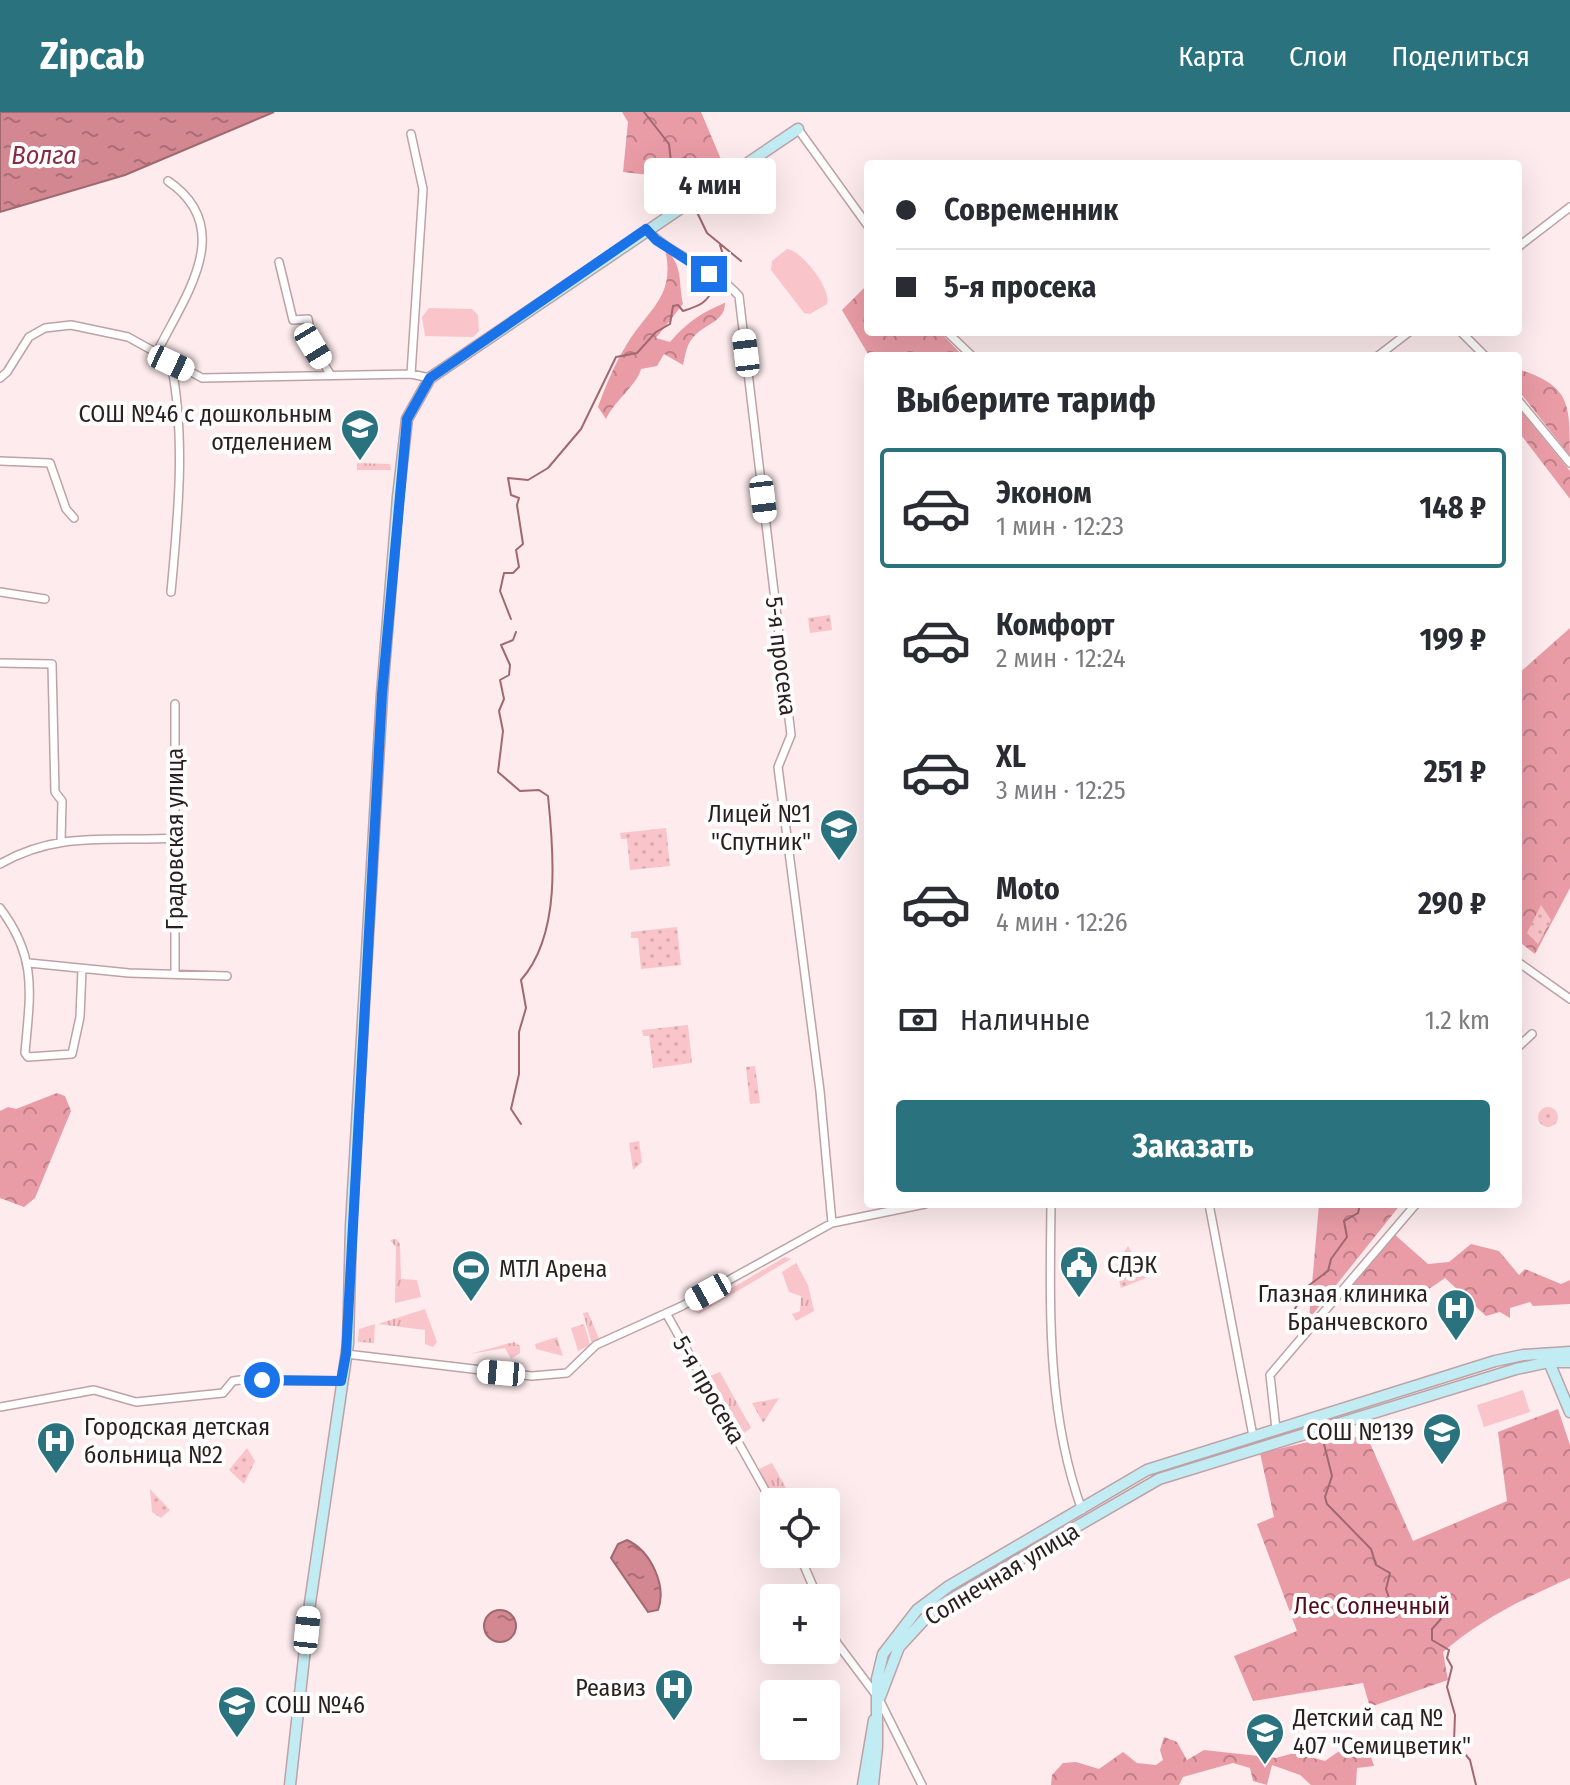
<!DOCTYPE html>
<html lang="ru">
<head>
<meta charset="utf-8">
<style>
	:root { --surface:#fff; --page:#f2f2f3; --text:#2b2b33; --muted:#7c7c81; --line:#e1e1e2; --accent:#2b727f }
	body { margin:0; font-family:"Fira Sans Condensed",sans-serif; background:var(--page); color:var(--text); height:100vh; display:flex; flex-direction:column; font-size:30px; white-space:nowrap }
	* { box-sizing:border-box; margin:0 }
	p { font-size:26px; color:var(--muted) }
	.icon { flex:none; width:44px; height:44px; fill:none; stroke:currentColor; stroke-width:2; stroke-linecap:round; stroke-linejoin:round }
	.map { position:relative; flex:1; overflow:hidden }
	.side { position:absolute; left:864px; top:240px; width:658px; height:856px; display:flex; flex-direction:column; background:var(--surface); border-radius:8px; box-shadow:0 8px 32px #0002 }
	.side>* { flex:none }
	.banner { position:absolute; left:864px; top:48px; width:658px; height:176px; border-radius:8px; box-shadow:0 8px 32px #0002; display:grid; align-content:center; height:176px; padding:0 32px; background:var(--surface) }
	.tools { position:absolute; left:760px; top:1376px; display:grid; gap:16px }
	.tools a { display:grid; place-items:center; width:80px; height:80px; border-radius:8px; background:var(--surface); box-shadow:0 8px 32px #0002; font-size:40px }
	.end { position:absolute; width:36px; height:36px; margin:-18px; border:10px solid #1a73e8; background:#fff; box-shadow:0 0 0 4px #fff }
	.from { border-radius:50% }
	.bubble { position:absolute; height:56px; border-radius:8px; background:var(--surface); box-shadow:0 8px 32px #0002; font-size:26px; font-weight:700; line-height:56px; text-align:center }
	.car { position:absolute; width:24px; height:48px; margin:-24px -12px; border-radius:10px; box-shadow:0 0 6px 2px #0007; background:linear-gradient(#fff 24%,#345 0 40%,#fff 0 76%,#345 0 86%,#fff 0) }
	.banner b { display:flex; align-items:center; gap:28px; height:76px; font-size:30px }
	.banner b+b { border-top:2px solid var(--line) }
	.banner i { width:20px; height:20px; background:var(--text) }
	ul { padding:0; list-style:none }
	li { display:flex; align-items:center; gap:24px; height:120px; margin:0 16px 12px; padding:0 16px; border:4px solid transparent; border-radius:8px }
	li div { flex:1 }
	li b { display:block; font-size:30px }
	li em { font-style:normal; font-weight:700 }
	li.current { border-color:var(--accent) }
	li>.icon { width:72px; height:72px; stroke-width:1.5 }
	h2 { padding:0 32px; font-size:36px; line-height:96px }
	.pay { display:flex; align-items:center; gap:20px; height:88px; padding:0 32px; font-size:30px }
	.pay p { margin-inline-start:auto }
	.button { display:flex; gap:16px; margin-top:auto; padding:16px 32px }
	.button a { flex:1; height:92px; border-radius:8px; background:var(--accent); color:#fff; font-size:32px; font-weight:700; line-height:92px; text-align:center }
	header { display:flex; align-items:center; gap:48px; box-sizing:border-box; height:112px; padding:0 40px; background:var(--accent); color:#fff }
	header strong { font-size:38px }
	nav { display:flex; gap:44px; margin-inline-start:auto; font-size:28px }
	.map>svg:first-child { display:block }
	.grass { fill:url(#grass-tufts) }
	.forest { fill:url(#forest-crowns) }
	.park { fill:url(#park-dots) }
	.pitch { fill:#f9c4ca }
	.water { fill:url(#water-ripples); stroke:#a0686f; stroke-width:2 }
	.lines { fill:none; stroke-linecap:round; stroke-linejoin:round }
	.stream { stroke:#a0686f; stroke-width:2 }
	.street-casing { stroke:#bea2a5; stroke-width:10 }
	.secondary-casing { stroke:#bea2a5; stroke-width:13 }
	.street { stroke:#fff; stroke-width:7 }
	.secondary { stroke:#c2ecf3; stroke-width:10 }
	.route { stroke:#1a73e8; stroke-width:10 }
	.labels { text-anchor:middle; stroke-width:8; stroke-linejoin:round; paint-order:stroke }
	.poi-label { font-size:24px; fill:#2a1f20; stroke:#fdfdfd; text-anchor:end }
	.street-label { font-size:24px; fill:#2a1f20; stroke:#fdfdfd }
	.park-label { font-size:24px; fill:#510c1f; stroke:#fdfdfd }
	.water-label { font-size:26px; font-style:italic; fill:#872c40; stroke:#fdfdfd }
</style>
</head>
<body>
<header>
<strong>Zipcab</strong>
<nav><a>Карта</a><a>Слои</a><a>Поделиться</a></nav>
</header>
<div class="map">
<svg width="1570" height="1673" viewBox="0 0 1570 1673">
	<defs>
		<pattern id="grass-tufts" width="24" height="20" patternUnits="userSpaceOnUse" patternTransform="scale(2)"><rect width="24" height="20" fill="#f9c4ca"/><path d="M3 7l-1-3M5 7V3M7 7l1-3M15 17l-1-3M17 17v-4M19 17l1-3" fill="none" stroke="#d6a8ad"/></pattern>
		<pattern id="forest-crowns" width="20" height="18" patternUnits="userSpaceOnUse" patternTransform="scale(2)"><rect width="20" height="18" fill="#ea9ca6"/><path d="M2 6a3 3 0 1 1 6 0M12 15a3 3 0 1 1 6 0" fill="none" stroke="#be7f87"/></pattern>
		<pattern id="park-dots" width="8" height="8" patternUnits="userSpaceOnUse" patternTransform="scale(2)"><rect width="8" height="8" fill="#f9c4ca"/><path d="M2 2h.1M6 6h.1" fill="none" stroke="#d6a8ad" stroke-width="1.8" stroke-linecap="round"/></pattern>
		<pattern id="water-ripples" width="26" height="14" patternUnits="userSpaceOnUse" patternTransform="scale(2)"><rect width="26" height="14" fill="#d38791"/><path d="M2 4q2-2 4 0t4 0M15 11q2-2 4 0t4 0" fill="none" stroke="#ab6e76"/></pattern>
	</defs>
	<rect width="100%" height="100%" fill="#fdebed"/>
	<path class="grass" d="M357,351L390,352L391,358H357Z
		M396,1127L400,1132L401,1167L417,1168L421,1185L395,1191L396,1135L390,1128Z
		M785,1145L791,1147L699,1202L693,1199Z
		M796,1151L808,1173L814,1199L796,1209L792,1202L800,1199L801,1184L789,1180L782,1160Z
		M425,1197L437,1230L433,1235L425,1232V1218L378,1212Z
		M588,1200L599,1227L592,1232L583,1201Z
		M375,1212L374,1231L358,1230L359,1217Z
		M584,1212L590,1233L578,1239L571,1216Z
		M557,1225L563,1244L536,1237L535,1232Z
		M514,1230L520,1234V1241L511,1247L505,1236L470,1242Z
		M720,1260L751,1316L744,1321L710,1264Z
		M772,1351L794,1390H777L759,1357Z"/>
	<path class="forest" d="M622,0H701L723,52L665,91L649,63L623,60L628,10Z
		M665,137C684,154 678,170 683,192L656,226L670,230C686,211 702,200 725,191C725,211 702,212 691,228C686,235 685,245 683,253L664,242L657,254L641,257C637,273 615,288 606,307L598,295C606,273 615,251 627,232C649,196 676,185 665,137Z
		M868,172V220H940L963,244L868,242L842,198Z
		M1518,257C1570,274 1570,290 1570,344L1518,278Z
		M1518,295L1570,359V387L1518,319Z
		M1570,516V776L1535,842L1518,829V562Z
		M57,981L65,984L71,999L35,1086L24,1095L0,1086V999L8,995L16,997Z
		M1319,1092H1401L1309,1207Z
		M1394,1122L1428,1152L1449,1150L1471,1132L1499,1139L1519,1163L1525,1157L1561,1172L1570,1168V1192L1533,1194L1530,1190L1510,1196V1206L1500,1200L1486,1204L1445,1166C1422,1183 1400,1193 1371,1193L1350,1176Z
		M1558,1297L1570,1333V1466C1523,1487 1481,1507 1443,1540L1448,1568L1370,1595L1363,1571L1253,1589L1234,1544L1297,1519L1257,1412L1274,1405L1260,1341L1343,1322L1369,1329L1413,1429L1507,1389L1498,1320Z
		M1164,1625L1177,1630L1187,1648L1204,1638L1276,1646L1294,1641L1325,1649C1342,1637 1349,1630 1370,1642L1374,1654L1357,1656L1356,1673H1311L1300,1663L1272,1653L1267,1673L1253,1669L1250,1656L1233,1651L1183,1665L1179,1673H1051L1052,1663L1063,1651L1076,1650L1099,1657L1123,1640L1137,1651L1156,1653L1163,1648L1160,1638Z"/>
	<path class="park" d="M830,503L832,518L810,521L808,506Z
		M666,716L670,754L630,758L627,727H621L620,721Z
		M1541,793L1551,808L1538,832L1527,821Z
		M677,815L681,853L641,857L638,826H631V820Z
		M688,913L692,951L653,956L649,924H643L642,918Z
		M755,954L760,991L750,992L746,955Z
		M1538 1005a10 10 0 1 1 20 0a10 10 0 1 1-20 0Z
		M639,1029L642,1050L633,1058L629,1031Z
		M1128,1134L1146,1166L1121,1176L1116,1155Z
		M779,1286L763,1311L752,1291Z
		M247,1336L255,1349L244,1372L229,1358Z
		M150,1377L170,1398L161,1406L152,1400Z"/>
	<path class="pitch" d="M787,137C802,139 832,177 827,192L810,202L804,201L771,158L772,149Z
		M429,196L472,197L478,203L479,219L473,225L425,224L422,205Z
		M1523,1278L1530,1300L1484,1315L1477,1293Z"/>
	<path class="water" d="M0,0H274L125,63L0,100Z
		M627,1428C651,1439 667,1474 658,1498L648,1500L611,1446L618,1432Z
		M484 1514a16 16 0 1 1 32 0a16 16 0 1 1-32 0Z"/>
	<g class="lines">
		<path class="stream" d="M644,0L669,32L671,50L685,46L696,52L692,77
			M694,94L707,121L741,149
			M719,161L724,146L720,133
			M511,507L500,479L504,461H513L519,455L516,438L523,432L517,393L519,386L511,383L508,366L528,368L548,356L581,317L616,245L637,241L656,220L670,212L673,194L678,193L683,199C699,194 708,191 714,174
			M516,520L513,528L501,533L510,553L509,563L500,568L504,587L499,599L503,619L498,660L520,679L539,678L548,684C554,742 561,823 521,868L526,896L519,920V962L511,997L521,1012
			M1288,1219L1292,1202L1308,1174L1328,1159L1331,1147L1347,1125L1344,1109L1358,1101L1360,1092
			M1324,1332L1332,1364L1325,1385L1327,1392L1371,1437L1376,1453L1390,1461L1386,1477L1390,1489L1428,1487L1436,1493L1441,1507L1432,1517V1528L1449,1538L1447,1546L1452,1555L1447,1575L1455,1603L1454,1629L1470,1648L1476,1673"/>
		<defs>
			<path id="street" d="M798,17L868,114
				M411,22L423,77L411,262
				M646,117C672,145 714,155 739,184L791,623L778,655L820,979L832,1111
				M1518,135L1570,95
				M279,150L293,208L308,207L313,234L330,262
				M947,220L972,244
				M1461,220L1485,244
				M157,240C185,184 237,116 168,69
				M1378,244L1409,220
				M0,266L7,260L29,225L45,216L71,213L128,225L202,266L411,262L430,266
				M1518,288L1570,351
				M0,349L50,351L66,397L74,406
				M0,480L45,487
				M171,480C178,405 186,325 171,251
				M0,551L52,552L55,680L62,689L61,730
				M175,592V862
				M0,752C59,718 112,730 176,726
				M0,796C38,846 30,882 25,941L28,945L72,942L80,905L82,857
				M1518,850L1570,887
				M29,851L129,861L227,864
				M1518,935L1532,922
				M1051,1092C1050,1194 1046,1300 1082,1398
				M1209,1092L1253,1324
				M666,1201L774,1394
				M346,1242L532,1264L567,1261L596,1233L682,1194L832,1111L925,1092
				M0,1295L94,1278L136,1290L223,1281L233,1269L240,1268L341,1269
				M1276,1317L1270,1263L1416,1092
				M799,1442L818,1486
				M826,1509L837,1531L879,1587L922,1673"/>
			<path id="secondary" d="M1549,1250L1570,1300
				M880,1585L899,1535L934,1497L1159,1367L1516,1257L1549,1250H1570
				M290,1673L310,1491L348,1232L351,1114L382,582L398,385L407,307L430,266L798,17
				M863,1673L874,1608
				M873,1673L877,1635V1567L883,1542L917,1498L949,1474L1147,1358L1495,1249L1523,1243L1570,1240"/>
		</defs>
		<use href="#street" class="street-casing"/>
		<use href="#secondary" class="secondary-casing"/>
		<use href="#street" class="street"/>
		<use href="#secondary" class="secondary"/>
	</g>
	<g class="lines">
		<path class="route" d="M262,1268L341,1269L346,1242L382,582L407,307L430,266L646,117L656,128L709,162"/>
	</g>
	<defs>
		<symbol id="school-pin" viewBox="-11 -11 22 30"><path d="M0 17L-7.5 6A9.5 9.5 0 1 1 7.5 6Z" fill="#2b727f" stroke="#fdfdfd"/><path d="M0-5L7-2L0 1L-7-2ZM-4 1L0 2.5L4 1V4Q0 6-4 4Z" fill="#fff"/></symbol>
		<symbol id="civic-pin" viewBox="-11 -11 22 30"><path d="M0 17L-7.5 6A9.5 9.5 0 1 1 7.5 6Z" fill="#2b727f" stroke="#fdfdfd"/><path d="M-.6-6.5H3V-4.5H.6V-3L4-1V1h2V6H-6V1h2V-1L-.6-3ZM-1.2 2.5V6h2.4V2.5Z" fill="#fff"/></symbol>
		<symbol id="stadium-pin" viewBox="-11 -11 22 30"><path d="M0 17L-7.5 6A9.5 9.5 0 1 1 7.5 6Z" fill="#2b727f" stroke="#fdfdfd"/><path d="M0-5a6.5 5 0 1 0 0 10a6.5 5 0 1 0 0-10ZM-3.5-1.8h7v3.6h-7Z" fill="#fff"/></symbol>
		<symbol id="hospital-pin" viewBox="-11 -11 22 30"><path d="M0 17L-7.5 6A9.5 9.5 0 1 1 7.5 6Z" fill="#2b727f" stroke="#fdfdfd"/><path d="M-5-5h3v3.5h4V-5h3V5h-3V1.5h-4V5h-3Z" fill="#fff"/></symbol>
	</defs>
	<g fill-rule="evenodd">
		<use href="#school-pin" x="338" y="294" width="44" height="60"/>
		<use href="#school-pin" x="817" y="694" width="44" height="60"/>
		<use href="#civic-pin" x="1057" y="1131" width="44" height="60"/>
		<use href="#stadium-pin" x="449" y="1135" width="44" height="60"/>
		<use href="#hospital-pin" x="1434" y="1174" width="44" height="60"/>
		<use href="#school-pin" x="1420" y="1298" width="44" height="60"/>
		<use href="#hospital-pin" x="34" y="1307" width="44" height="60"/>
		<use href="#hospital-pin" x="652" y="1554" width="44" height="60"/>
		<use href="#school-pin" x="215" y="1571" width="44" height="60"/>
		<use href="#school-pin" x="1243" y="1598" width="44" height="60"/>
	</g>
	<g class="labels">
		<g class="poi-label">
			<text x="332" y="310">СОШ №46 с дошкольным<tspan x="332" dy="28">отделением</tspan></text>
			<text x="811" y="710">Лицей №1<tspan x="811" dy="28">"Спутник"</tspan></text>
			<text x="1107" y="1161" text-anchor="start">СДЭК</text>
			<text x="499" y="1165" text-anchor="start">МТЛ Арена</text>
			<text x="1428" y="1190">Глазная клиника<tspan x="1428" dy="28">Бранчевского</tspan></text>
			<text x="84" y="1323" text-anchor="start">Городская детская<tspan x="84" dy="28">больница №2</tspan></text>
			<text x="1414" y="1328">СОШ №139</text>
			<text x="646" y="1584">Реавиз</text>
			<text x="265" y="1601" text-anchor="start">СОШ №46</text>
			<text x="1293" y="1614" text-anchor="start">Детский сад №<tspan x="1293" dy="28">407 "Семицветик"</tspan></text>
		</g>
		<g class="street-label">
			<text transform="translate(781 544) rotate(83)" y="8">5-я просека</text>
			<text transform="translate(175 727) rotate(-90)" y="8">Градовская улица</text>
			<text transform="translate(709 1278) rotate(60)" y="8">5-я просека</text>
			<text transform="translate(1002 1462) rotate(-31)" y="8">Солнечная улица</text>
		</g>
		<g class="park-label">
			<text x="1372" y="1502">Лес Солнечный</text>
		</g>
		<g class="water-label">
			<text x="44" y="52">Волга</text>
		</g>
	</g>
</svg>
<div class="tools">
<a><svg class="icon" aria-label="locate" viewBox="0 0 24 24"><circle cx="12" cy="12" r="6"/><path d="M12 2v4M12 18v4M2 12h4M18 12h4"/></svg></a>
<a>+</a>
<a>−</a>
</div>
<i class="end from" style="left:262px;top:1268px"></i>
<i class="end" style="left:709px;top:162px"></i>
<div class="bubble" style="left:644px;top:46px;width:132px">4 мин</div>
<i class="car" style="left:313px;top:234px;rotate:149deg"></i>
<i class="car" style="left:746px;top:241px;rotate:353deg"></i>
<i class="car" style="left:171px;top:251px;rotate:115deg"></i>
<i class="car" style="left:763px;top:387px;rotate:173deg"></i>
<i class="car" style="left:708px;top:1180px;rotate:241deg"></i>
<i class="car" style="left:501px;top:1261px;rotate:275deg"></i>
<i class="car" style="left:307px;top:1518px;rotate:6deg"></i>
<div class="banner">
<b><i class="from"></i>Современник</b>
<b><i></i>5-я просека</b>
</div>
<section class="side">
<h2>Выберите тариф</h2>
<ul>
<li class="current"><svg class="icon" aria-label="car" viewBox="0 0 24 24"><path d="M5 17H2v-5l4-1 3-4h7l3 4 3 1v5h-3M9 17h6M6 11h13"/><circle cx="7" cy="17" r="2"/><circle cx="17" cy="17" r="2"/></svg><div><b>Эконом</b><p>1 мин · 12:23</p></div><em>148 ₽</em></li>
<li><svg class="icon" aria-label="car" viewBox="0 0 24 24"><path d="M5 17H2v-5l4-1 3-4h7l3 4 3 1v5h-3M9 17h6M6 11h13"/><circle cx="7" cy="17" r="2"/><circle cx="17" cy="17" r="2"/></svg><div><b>Комфорт</b><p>2 мин · 12:24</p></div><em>199 ₽</em></li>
<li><svg class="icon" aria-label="car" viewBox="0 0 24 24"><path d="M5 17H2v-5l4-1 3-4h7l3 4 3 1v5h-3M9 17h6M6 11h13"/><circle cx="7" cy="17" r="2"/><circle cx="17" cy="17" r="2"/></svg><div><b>XL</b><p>3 мин · 12:25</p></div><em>251 ₽</em></li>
<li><svg class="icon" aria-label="car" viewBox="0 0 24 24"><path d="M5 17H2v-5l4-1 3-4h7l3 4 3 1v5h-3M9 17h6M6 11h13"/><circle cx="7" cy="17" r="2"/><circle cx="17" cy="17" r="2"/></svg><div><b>Moto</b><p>4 мин · 12:26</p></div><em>290 ₽</em></li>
</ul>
<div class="pay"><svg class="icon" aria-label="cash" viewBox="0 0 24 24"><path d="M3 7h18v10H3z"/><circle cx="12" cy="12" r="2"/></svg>Наличные<p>1.2 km</p></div>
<div class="button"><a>Заказать</a></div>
</section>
</div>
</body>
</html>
